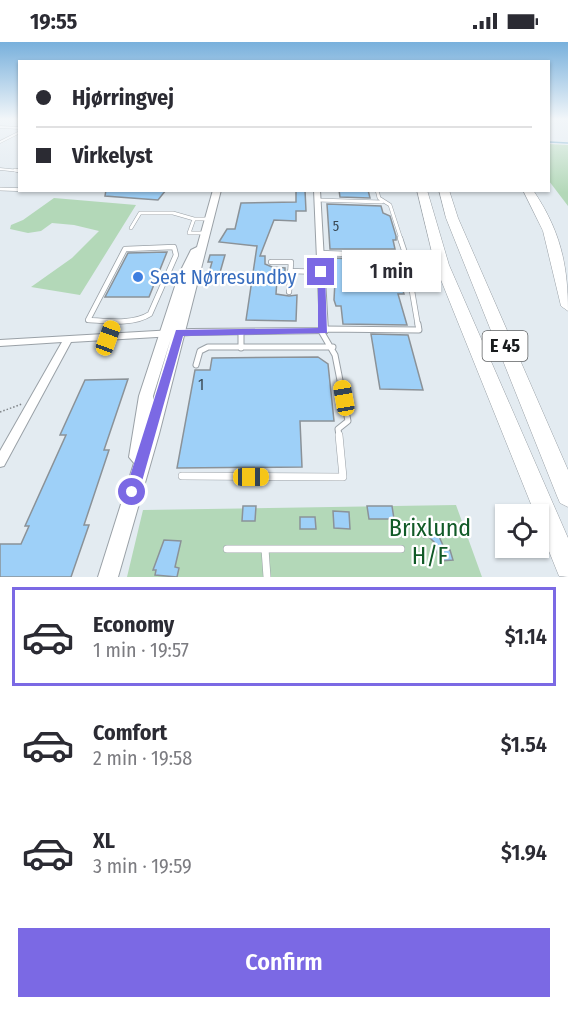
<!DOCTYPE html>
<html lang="en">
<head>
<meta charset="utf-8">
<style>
	:root { --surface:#fff; --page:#f2f2f3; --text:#2b2b33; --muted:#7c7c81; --line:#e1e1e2; --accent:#7b69e4 }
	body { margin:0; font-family:"Fira Sans Condensed",sans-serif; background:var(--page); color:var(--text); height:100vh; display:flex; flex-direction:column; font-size:22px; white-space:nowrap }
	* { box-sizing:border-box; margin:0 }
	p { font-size:20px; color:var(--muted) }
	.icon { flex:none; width:33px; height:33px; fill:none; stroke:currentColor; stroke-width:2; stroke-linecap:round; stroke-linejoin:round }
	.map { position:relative; height:535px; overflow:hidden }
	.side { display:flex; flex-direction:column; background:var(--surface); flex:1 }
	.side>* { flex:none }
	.banner { position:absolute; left:18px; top:18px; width:532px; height:132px; border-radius:0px; box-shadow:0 2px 4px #0004; display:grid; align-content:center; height:132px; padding:0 18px; background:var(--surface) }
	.tools { position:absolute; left:495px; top:462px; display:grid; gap:12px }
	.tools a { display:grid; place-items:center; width:54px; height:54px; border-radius:0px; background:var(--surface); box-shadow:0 2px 4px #0004; font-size:30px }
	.end { position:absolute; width:27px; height:27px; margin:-14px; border:8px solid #7b69e4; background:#fff; box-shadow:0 0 0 3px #fff }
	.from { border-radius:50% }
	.bubble { position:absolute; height:42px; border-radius:0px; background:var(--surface); box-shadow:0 2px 4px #0004; font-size:20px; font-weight:600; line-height:42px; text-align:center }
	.car { position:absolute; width:18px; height:36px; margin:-18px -9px; border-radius:8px; box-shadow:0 0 4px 2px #0007; background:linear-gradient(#f5c518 24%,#345 0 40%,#f5c518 0 76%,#345 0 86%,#f5c518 0) }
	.banner b { display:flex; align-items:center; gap:21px; height:57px; font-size:22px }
	.banner b+b { border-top:2px solid var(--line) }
	.banner i { width:15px; height:15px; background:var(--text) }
	ul { padding:10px 0 0; list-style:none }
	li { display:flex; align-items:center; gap:18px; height:99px; margin:0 12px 9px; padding:0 6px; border:3px solid transparent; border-radius:0px }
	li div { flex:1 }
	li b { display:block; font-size:22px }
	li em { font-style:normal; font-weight:600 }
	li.active { border-color:var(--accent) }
	li>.icon { width:54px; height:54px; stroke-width:1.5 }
	.button { display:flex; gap:12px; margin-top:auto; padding:12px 18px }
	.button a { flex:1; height:69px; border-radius:0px; background:var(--accent); color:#fff; font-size:24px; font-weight:600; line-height:69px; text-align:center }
	.status { display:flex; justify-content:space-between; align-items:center; height:42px; padding:0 30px; background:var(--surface); direction:ltr }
	.status svg { height:16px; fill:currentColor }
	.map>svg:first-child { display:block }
	.green { fill:#b3d8b8 }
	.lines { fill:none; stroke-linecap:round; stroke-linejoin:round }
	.stream { stroke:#71aaca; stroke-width:1.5 }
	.building { fill:#9ed0f8; stroke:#8b9298; stroke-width:1.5 }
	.service-far4-casing { stroke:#9aa1a7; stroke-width:3 }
	.service-far3-casing { stroke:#9aa1a7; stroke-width:4 }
	.service-far2-casing { stroke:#9aa1a7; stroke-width:6 }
	.service-far1-casing { stroke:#9aa1a7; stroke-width:7 }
	.service-casing { stroke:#9aa1a7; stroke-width:8 }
	.minor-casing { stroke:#9aa1a7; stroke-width:2 }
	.secondary-casing { stroke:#9aa1a7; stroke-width:2 }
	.motorway-casing { stroke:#9aa1a7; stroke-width:1 }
	.path { stroke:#7f8488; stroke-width:1.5; stroke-dasharray:1.5 2; stroke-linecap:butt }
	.service-far4 { stroke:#fff; stroke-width:2 }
	.service-far3 { stroke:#fff; stroke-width:3 }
	.service-far2 { stroke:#fff; stroke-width:4.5 }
	.service-far1 { stroke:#fff; stroke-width:5 }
	.service { stroke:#fff; stroke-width:7 }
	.minor { fill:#fff; fill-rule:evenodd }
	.secondary { fill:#fff; fill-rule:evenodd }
	.motorway { fill:#fff; fill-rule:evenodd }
	.route { fill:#7b69e4 }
	.shop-dot { fill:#3f7fe0; stroke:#fff; stroke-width:2 }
	.labels { text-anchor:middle; stroke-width:4.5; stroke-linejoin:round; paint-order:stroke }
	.far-number-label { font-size:14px; fill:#3a4954 }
	.number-label { font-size:16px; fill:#3a4954 }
	.shield { fill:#fff; stroke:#5e6062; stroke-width:1.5 }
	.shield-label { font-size:18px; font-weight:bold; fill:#191c1e }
	.shop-label { font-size:20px; fill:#366cbe; stroke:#fff; text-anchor:start }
	.near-park-label { font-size:24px; fill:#115a27; stroke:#fff }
</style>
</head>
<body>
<div class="status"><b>19:55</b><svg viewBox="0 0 49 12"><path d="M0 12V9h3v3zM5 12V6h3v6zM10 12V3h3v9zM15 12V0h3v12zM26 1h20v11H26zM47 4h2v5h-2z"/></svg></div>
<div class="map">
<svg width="568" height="535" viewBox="0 0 568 535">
	<rect width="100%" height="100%" fill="#e3ebf1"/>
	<path class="green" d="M549,102L568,103V164L549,139Z
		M54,156L136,163L80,253L31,245L72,216L99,189L74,183L52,181L41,189L28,191L10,187L11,183L23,178Z
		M456,463L482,535H127L143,468Z"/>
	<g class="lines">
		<path class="stream" d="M549,100L568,101"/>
	</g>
	<path class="building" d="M106,148H166L158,158L105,154Z
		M296,148H305L306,169H296V179L274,178L260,214H265V222L272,225L285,226V238L277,237L276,252L289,254L297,253L296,279L246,278L257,204L219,200L227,187H235L241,161L296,160Z
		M339,148H368L370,156L340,155Z
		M327,162L381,164L383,171L390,174L396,194V198H393L395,207H330Z
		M167,210L149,255H105L128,211Z
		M210,213H225L219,234H208L212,220H208Z
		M331,216L385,218L387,224H395L404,252H398L407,283L343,282L341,264H336L334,258L335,239H333Z
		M371,292L408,293L423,348L380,347Z
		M318,315L328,322L334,379H300L302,425L177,426L195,328H210L212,316Z
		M128,337L104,408H109L84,483H89L71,535H0V502H21L29,484H25L66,393H60L85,338Z
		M243,464H256L255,479H242Z
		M367,464H392L394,477H369Z
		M333,469L349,470L350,487L334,486Z
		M300,475H315L316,487H300Z
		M434,483L445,508H450L453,518L440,519L434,500L429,495L424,496L420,487Z
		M164,498L181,499L175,525L179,526L177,535L155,533L156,528H153Z"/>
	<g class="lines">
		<defs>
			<path id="service-far4" d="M0,85L20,86
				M0,100L20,90
				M0,127L20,129"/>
			<path id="service-far3" d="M15,128L20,129
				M0,147L32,148
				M377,148L379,156L390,163L401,197
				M317,158L382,160
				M131,186L140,171H173L194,177
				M204,191H189L194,177H208"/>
			<path id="service-far2" d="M400,196L406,214L418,284
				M174,205L176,213L150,272C133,283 107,279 88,278L125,207Z
				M320,211L406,214
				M271,220H291L289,250
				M290,229L321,230
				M113,284L114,280"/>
			<path id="service-far1" d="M323,287L419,288L418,282
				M321,289L335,313L348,379L338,387L339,394
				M241,290V306
				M108,296L113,282
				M196,323L200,309L208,305H333"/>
			<path id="service" d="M182,434L343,435L339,393
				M227,507H401
				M265,507L267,535"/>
			<path id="minor" d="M314,148H320L328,289L327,291L191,293L71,300L4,424L0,425V409L62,300L0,304V298L191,287L320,286Z"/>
			<path id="secondary" d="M213,148H221L159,392L118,535H98L134,421L129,415L139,354L179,232L191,208L197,205ZM171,296L153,358V354Z"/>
			<path id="motorway" d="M417,148H427L449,223L568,496V535L559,534L538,482V472H535L435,223Z
				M439,148H449L458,176L568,428V465L560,461L557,454L446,176Z
				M523,148H533C560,188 568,222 568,269L561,264L543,189Z"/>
		</defs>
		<use href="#service-far4" class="service-far4-casing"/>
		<use href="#service-far3" class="service-far3-casing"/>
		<use href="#service-far2" class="service-far2-casing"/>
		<use href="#service-far1" class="service-far1-casing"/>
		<use href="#service" class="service-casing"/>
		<use href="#minor" class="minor-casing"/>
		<use href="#secondary" class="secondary-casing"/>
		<use href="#motorway" class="motorway-casing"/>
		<path class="path" d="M0,370L22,362"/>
		<use href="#service-far4" class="service-far4"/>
		<use href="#service-far3" class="service-far3"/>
		<use href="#service-far2" class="service-far2"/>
		<use href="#service-far1" class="service-far1"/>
		<use href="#service" class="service"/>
		<use href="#minor" class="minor"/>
		<use href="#secondary" class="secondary"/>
		<use href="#motorway" class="motorway"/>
	</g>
	<linearGradient id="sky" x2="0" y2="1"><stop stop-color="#78b0dc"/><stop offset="0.51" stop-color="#f2f6f9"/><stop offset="1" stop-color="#f2f6f9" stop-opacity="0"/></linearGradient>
	<rect width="568" height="151" fill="url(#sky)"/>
	<path class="route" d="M318,228L325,230L327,291L183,294L139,450L137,454L132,456L127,454L125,450L176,288L318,286Z"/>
	<circle class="shop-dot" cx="138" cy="235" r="6"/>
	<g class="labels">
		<g class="far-number-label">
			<text x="336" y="189">5</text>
		</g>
		<g class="number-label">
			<text x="201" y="348">1</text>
		</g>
		<rect class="shield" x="482.5" y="289" width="45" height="30" rx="4.5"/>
		<g class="shield-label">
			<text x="505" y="310">E 45</text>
		</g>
		<g class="shop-label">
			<text x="150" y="242">Seat Nørresundby</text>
		</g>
		<g class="near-park-label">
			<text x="430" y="494">Brixlund<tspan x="430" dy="28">H/F</tspan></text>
		</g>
	</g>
</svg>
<div class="tools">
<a><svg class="icon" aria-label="locate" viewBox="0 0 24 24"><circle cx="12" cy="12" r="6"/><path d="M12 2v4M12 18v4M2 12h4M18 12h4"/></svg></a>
</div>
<i class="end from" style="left:132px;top:450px"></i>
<i class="end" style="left:321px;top:230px"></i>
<div class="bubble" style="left:342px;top:208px;width:99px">1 min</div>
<i class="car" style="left:108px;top:296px;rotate:20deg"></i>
<i class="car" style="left:344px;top:356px;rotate:350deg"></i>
<i class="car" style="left:251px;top:435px;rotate:90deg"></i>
<div class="banner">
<b><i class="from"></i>Hjørringvej</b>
<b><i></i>Virkelyst</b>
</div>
</div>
<section class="side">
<ul>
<li class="active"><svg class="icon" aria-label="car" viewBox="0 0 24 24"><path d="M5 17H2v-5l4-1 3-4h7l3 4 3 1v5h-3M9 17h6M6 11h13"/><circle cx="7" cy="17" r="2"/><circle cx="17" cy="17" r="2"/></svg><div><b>Economy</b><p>1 min · 19:57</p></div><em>$1.14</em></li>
<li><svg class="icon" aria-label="car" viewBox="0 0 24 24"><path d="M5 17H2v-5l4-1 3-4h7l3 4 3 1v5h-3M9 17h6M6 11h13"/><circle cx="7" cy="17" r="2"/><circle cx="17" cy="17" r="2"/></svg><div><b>Comfort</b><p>2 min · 19:58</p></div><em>$1.54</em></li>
<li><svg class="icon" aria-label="car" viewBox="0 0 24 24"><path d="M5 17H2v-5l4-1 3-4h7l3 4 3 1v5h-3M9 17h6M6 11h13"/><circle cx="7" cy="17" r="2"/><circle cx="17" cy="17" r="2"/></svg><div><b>XL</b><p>3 min · 19:59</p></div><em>$1.94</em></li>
</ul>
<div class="button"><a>Confirm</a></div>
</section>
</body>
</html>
